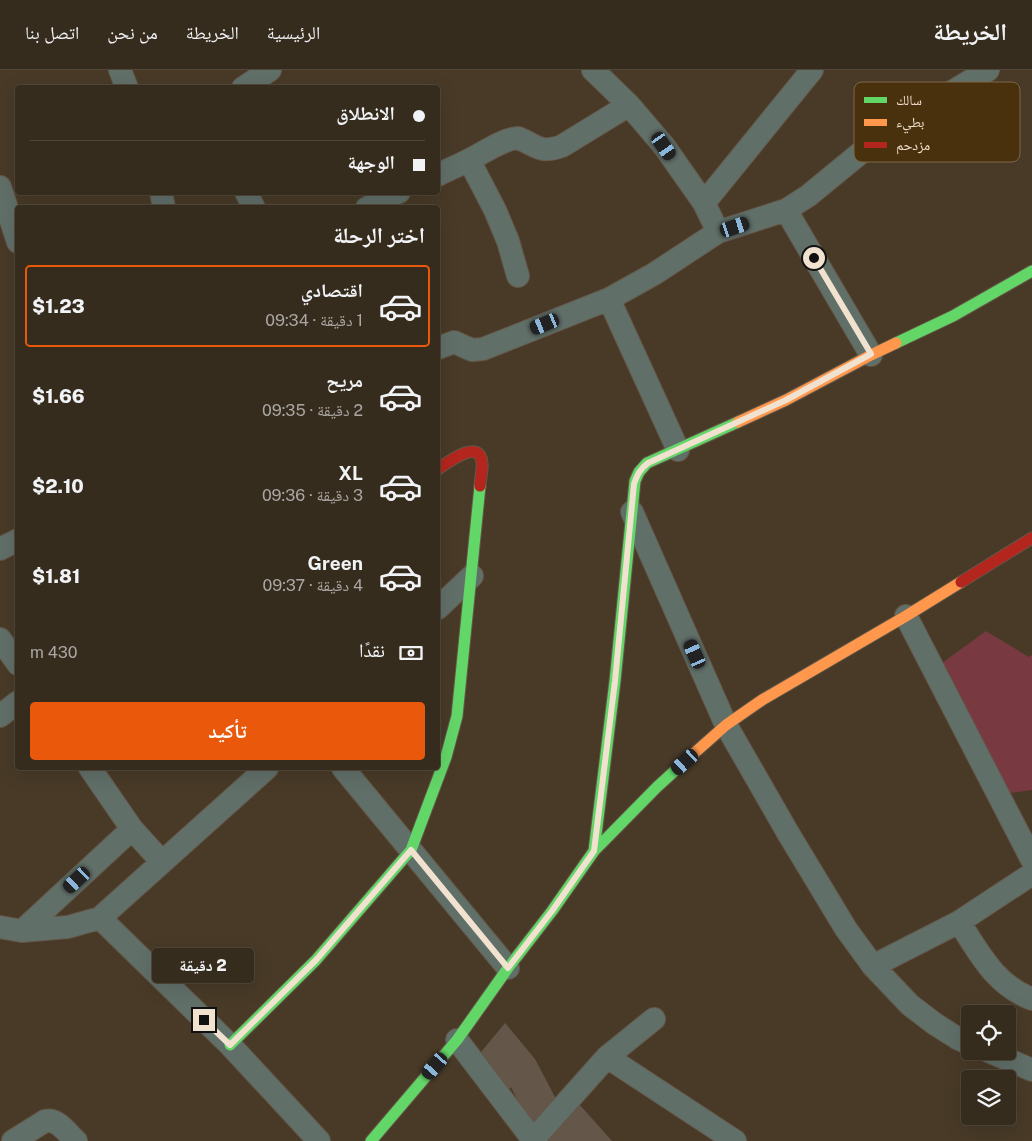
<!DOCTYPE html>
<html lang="ar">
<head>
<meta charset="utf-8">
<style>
	:root { --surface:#362c1d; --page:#41382a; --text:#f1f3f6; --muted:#aaa7a4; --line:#50483b; --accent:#ea580c }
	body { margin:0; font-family:"Public Sans","Noto Naskh Arabic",sans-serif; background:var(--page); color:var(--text); direction:rtl; height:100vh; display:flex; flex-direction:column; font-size:19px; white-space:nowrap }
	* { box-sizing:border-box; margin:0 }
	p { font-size:16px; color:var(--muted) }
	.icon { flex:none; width:28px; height:28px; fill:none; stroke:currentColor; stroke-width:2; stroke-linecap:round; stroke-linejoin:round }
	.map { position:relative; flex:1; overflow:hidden; direction:ltr }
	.details { position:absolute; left:15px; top:135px; width:425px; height:565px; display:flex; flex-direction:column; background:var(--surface); border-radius:5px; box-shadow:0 5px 20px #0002,0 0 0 1px var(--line); direction:rtl }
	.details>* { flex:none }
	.top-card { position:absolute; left:15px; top:15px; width:425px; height:110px; border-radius:5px; box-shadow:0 5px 20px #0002,0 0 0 1px var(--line); direction:rtl; display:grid; align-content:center; height:110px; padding:0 15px; background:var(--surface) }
	.fabs { position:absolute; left:961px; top:935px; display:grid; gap:10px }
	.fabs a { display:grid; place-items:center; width:55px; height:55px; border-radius:5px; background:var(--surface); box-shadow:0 5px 20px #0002,0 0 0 1px var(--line); font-size:25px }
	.end { position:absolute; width:22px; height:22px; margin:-11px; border:6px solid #f1e1cf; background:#111; box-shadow:0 0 0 2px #111 }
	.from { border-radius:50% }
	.bubble { position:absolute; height:35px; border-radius:5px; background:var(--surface); box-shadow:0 5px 20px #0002,0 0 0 1px var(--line); font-size:16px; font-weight:800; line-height:35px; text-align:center; direction:rtl }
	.car { position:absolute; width:15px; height:30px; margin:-15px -8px; border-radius:6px; box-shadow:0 0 4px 1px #0007; background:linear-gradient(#222 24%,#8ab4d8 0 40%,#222 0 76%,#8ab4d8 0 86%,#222 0) }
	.top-card b { display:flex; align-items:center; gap:18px; height:48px; font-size:19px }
	.top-card b+b { border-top:1px solid var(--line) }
	.top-card i { width:12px; height:12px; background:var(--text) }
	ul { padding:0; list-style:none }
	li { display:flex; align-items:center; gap:15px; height:82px; margin:0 10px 8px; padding:0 5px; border:2px solid transparent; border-radius:5px }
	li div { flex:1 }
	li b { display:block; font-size:19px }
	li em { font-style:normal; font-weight:800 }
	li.active { border-color:var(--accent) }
	li>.icon { width:45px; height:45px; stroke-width:1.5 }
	h2 { padding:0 15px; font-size:22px; line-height:60px }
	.pay { display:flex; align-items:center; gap:12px; height:55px; padding:0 15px; font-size:19px }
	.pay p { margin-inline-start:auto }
	.action { display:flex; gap:10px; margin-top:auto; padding:10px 15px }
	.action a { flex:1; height:58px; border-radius:5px; background:var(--accent); color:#fff; font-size:20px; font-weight:800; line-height:58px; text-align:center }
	header { display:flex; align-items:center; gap:30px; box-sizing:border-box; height:70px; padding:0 25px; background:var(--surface); border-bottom:1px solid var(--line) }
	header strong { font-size:24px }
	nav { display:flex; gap:28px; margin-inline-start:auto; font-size:18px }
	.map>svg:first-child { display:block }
	.green { fill:#783941 }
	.building { fill:#64574a }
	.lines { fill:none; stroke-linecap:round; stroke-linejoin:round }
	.street-casing { stroke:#645748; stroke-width:24 }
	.fast-casing { stroke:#645748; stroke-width:13 }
	.slow-casing { stroke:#645748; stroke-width:13 }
	.jam-casing { stroke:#645748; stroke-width:13 }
	.street { stroke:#616f69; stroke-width:22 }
	.fast { stroke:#63d668; stroke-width:11 }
	.slow { stroke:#ff974d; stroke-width:11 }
	.jam { stroke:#b3261e; stroke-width:11 }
	.route { stroke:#f1e1cf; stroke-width:6 }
	.key { fill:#4a310e; stroke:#7c6648; stroke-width:1 }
	.key-label { font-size:14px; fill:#f1e1cf }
</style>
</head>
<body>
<header>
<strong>الخريطة</strong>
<nav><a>الرئيسية</a><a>الخريطة</a><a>من نحن</a><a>اتصل بنا</a></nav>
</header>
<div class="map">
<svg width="1032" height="1071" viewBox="0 0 1032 1071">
	<rect width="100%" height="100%" fill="#483a27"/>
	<path class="green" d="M986,561L1029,587L1032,585V720L1010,723L942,593Z"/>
	<path class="building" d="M505,953L535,989L556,1029L531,1058L511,1017L508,1022L477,987Z
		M579,1034L612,1071H543Z"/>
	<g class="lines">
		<defs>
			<path id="street" d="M120,0L127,18
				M593,0L629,35L664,76L704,133L718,162
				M243,18L270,0
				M469,90L495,140L508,171L518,206
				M438,105C449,99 460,95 471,89C483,83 505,68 518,68C538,76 539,84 562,76L629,35
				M0,117L18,172
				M161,122L164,138
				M246,122L254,138
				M704,133L812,0
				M367,138L399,122
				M786,140L871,285
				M609,229L678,380
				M438,278L454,272L472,280L483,279L609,229L654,204L718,162L786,140L808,126L886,62L988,0
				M632,442L726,655L788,763L846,859L873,896L910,935L935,954L957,968L970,974
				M0,479L18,470
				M438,538L472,506
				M906,546L1032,790
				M0,569L18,594
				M0,646L18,632
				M343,698L508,898
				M132,759L162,792
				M100,848L230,975L319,1071
				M959,852C980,884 995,915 1032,929
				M0,857L22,861L68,857L100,848L267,698
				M22,861L132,759L90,698
				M873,896L959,852L1032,804
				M457,970L534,1071
				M988,981L1032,1000
				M607,987L735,1071
				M533,1070L607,987L654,949
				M13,1071L45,1051C58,1048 67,1063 76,1071"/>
			<path id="fast" d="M896,273L953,246L1032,201
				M594,781L615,611L635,411L639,402L647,393L738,352
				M230,975L316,890L411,780L446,687L457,646L480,416
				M371,1071L457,970L508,898L552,841L594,781L657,717L691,686"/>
			<path id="slow" d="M738,352L786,330L871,285L896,273
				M691,686L726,655L762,630L906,546L961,512"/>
			<path id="jam" d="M438,399C447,393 480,367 482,393C483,400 480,409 480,416
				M961,512L1032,468"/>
		</defs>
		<use href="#street" class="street-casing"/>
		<use href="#fast" class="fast-casing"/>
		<use href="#slow" class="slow-casing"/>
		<use href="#jam" class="jam-casing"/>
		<use href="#street" class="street"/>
		<use href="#fast" class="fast"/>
		<use href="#slow" class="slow"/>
		<use href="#jam" class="jam"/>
	</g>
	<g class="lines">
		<path class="route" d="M204,950L230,975L316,890L411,780L508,898L552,841L594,781L615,611L634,414C637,405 640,399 648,393L786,330L871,284L814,188"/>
	</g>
	<rect x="854" y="12" width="166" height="80" rx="8" class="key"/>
	<rect x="864" y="27" width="23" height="6" fill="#63d668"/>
	<rect x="864" y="49" width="23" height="7" fill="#ff974d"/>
	<rect x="864" y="72" width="23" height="6" fill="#b3261e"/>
	<g class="key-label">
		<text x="896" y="35">سالك</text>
		<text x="896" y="57">بطيء</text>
		<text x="896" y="80">مزدحم</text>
	</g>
</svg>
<div class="fabs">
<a><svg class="icon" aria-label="locate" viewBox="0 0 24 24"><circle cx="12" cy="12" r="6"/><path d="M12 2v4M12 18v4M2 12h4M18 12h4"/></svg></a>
<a><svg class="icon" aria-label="layers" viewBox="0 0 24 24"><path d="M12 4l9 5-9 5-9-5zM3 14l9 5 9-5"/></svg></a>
</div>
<i class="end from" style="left:814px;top:188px"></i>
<i class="end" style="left:204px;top:950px"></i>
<div class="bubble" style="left:152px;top:878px;width:102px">2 دقيقة</div>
<i class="car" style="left:664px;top:76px;rotate:145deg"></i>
<i class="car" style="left:735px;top:157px;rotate:72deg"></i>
<i class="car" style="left:545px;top:254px;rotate:248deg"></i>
<i class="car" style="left:695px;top:584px;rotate:336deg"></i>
<i class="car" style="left:685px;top:692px;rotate:228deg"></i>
<i class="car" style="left:77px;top:810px;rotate:227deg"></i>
<i class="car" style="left:435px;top:996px;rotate:221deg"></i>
<div class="top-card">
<b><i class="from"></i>الانطلاق</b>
<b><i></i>الوجهة</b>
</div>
<section class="details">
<h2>اختر الرحلة</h2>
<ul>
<li class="active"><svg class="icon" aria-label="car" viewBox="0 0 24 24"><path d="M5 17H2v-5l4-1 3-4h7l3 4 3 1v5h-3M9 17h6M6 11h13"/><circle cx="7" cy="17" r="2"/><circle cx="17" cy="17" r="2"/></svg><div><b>اقتصادي</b><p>1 دقيقة · 09:34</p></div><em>$1.23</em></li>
<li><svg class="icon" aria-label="car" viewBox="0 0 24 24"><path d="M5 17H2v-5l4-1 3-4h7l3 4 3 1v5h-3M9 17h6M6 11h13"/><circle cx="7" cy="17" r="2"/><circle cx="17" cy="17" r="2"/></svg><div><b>مريح</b><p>2 دقيقة · 09:35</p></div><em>$1.66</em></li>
<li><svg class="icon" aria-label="car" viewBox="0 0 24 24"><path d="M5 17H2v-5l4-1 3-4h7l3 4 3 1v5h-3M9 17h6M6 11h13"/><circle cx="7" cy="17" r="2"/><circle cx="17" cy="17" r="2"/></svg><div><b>XL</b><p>3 دقيقة · 09:36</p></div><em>$2.10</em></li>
<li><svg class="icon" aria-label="car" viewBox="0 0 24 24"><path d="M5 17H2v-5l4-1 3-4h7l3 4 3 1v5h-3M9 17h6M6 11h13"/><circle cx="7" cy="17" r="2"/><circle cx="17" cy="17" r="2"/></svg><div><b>Green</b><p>4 دقيقة · 09:37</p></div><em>$1.81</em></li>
</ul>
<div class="pay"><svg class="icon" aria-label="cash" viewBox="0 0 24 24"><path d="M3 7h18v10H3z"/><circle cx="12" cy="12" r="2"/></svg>نقدًا<p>430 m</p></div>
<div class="action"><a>تأكيد</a></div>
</section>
</div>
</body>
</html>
